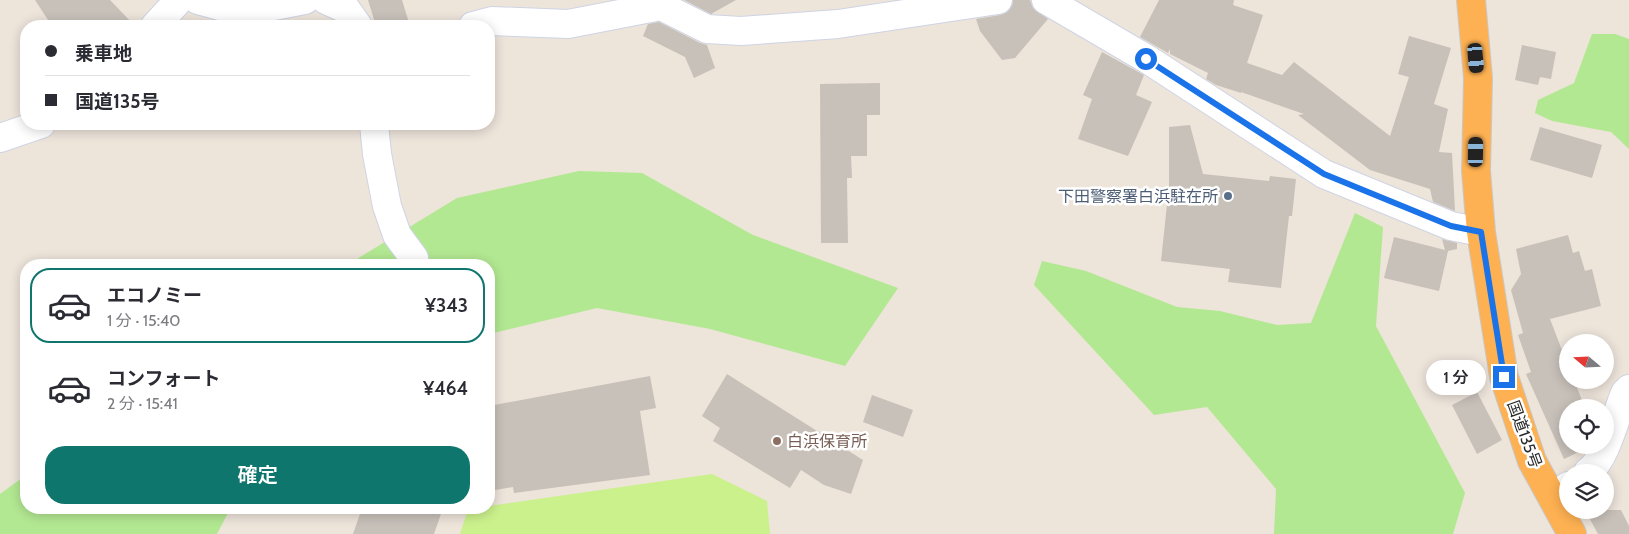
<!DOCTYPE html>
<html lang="ja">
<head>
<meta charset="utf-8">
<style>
	:root { --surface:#fff; --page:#f7f7f7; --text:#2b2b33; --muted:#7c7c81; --line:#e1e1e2; --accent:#0f766e }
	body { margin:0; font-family:Cabin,"Noto Sans JP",sans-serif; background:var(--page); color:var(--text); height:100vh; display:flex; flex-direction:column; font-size:19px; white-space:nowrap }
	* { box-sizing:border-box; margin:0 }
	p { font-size:16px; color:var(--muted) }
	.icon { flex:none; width:28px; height:28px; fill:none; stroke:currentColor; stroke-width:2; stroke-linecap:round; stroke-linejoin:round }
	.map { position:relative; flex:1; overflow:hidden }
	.drawer { position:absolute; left:20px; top:259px; width:475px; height:255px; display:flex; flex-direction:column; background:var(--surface); border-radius:20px; box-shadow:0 2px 12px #0003 }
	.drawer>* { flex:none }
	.hud { position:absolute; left:20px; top:20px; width:475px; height:110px; border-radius:20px; box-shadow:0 2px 12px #0003; display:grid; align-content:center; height:110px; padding:0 25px; background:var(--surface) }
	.needle { width:32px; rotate:289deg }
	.tools { position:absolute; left:1559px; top:334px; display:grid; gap:10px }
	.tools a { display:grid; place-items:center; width:55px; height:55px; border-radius:50%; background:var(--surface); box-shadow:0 2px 12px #0003; font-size:25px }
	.end { position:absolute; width:22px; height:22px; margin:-11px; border:6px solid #1a73e8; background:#fff; box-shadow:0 0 0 2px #fff }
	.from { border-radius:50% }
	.bubble { position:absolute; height:35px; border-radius:18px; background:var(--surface); box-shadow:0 2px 12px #0003; font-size:16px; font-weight:600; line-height:35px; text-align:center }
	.car { position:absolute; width:15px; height:30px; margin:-15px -8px; border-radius:6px; box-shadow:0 0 4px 1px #0007; background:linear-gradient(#222 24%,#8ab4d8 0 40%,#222 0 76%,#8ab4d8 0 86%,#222 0) }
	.hud b { display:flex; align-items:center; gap:18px; height:48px; font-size:19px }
	.hud b+b { border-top:1px solid var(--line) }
	.hud i { width:12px; height:12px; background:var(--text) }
	ul { padding:9px 0 0; list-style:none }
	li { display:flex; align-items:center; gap:15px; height:75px; margin:0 10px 8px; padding:0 15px; border:2px solid transparent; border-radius:20px }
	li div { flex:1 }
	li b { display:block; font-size:19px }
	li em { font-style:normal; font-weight:600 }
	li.selected { border-color:var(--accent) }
	li>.icon { width:45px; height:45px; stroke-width:1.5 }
	.button { display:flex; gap:10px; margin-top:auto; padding:10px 25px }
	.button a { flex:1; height:58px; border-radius:20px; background:var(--accent); color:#fff; font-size:20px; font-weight:600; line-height:58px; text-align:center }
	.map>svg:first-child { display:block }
	.green { fill:#b3e892 }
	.pitch { fill:#cbf18c }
	.building { fill:#c8c1ba }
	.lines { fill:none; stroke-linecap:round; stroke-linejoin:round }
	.minor-casing { stroke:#cfd4e4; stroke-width:30 }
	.trunk-casing { stroke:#c8c8c8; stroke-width:30 }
	.minor { stroke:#fff; stroke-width:28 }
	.trunk { stroke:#feb152; stroke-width:28 }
	.route { stroke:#1a73e8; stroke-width:6 }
	.service-dot { fill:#5c6f8a; stroke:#fff; stroke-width:2 }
	.education-dot { fill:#8d6e63; stroke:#fff; stroke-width:2 }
	.labels { text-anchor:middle; stroke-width:5; stroke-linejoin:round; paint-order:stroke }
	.service-label { font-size:16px; fill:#4e5e75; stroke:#fff; text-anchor:end }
	.street-label { font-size:16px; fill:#2a2a2a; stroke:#fff }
	.education-label { font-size:16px; fill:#785e54; stroke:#fff; text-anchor:start }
</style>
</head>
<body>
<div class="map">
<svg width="1629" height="534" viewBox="0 0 1629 534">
	<rect width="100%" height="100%" fill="#ede4da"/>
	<path class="green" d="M1592,34H1615L1629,39V149L1611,132L1552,121L1535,113L1538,100L1574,83Z
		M579,171L642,173L753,235L898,288L845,366L710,329L597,308L489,334V265H347L457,198Z
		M1355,213L1383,227L1376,326L1465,493L1453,534H1274L1276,489L1207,407L1154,415L1034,285L1042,261L1086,271L1177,307L1220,311L1277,325L1311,323Z
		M26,475V508H252L229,511L217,534H0V494Z"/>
	<path class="pitch" d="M712,474L767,501L770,534H460L468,509L489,508V506Z"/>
	<path class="building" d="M35,0H110L135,26H52Z
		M368,0H402L410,26H376Z
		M684,0H736L711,14Z
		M1013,0H1030L1033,8L1048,19L1015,58L1002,60L980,31L976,19L1000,15L1007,12L1012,6Z
		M1159,0H1234L1233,5L1263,15L1247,63L1282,75L1294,62L1390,136L1409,77L1398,74L1409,36L1451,48L1434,104L1448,109L1439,152L1452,153L1455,211L1433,202L1430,189L1370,170L1298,115L1304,114L1241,92V93L1216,85L1206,79L1208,73L1170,54V49L1168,53L1140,37Z
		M659,22L700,43L707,45L715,68L694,78L685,57L643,36L648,24Z
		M1522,45L1556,52L1551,79L1540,77L1538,85L1515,80Z
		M1102,52L1144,75L1136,95L1152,102L1128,156L1078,139L1092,99L1083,95Z
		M880,83V115H867V156H851L852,178H847L848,243H821L820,84Z
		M1190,125L1203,174L1269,181L1270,176L1296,179L1292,216H1289L1281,288L1228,282L1230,269L1161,261L1169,186V127Z
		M1540,127L1602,145L1592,178L1530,160Z
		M1568,235L1573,253L1579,251L1585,271L1592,269L1601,306L1550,319L1568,366V380H1574L1585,408H1568V445H1589L1587,448L1564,459L1526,374L1531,372L1518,335L1523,333L1511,290L1521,274L1516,249Z
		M1394,237L1445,250L1442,239L1457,243V249L1448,251L1439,291L1384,278Z
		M727,374L863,460L851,494L824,485L801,470L790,488L713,441L720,428L702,416Z
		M650,376L656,408L640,411L650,475L514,493L513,487L495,490L492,472L489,473V406Z
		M1477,392L1502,440L1477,454L1452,405Z
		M872,395L913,410L903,437L863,422Z
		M362,508H443L434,534H353Z
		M1585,510H1621L1629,526V534H1598Z"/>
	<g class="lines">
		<defs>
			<path id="minor" d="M198,0L242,12L305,0
				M326,0L346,9L358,26
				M1046,0L1147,59L1324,174L1451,226L1481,232
				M155,26L179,0
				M473,26L492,21L568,24L661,6L707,29L741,31L838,24L998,0
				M374,124L377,154L387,206L397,235L414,258L415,265
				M0,138L41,124
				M1588,472C1606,460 1616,414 1625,393L1629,389
				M1552,497L1568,486"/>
			<path id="trunk" d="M1471,0L1478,78L1476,171L1481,232L1504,377L1532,461L1572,534"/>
		</defs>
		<use href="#minor" class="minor-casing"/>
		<use href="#trunk" class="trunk-casing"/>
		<use href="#minor" class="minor"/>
		<use href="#trunk" class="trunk"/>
	</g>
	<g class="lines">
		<path class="route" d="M1146,59L1324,174L1451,226L1481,232L1504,377"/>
	</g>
	<circle class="service-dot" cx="1228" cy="196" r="5"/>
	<circle class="education-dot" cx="777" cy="441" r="5"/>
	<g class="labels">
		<g class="service-label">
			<text x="1218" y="202">下田警察署白浜駐在所</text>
		</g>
		<g class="street-label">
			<text transform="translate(1525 434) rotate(70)" y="6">国道135号</text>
		</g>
		<g class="education-label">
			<text x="787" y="447">白浜保育所</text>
		</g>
	</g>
</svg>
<div class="tools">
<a><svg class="needle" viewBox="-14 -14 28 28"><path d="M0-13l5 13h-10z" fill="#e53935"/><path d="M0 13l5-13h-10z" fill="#7c7c81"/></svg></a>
<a><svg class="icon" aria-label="locate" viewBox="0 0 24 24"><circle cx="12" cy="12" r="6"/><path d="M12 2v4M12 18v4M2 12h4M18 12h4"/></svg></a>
<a><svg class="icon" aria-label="layers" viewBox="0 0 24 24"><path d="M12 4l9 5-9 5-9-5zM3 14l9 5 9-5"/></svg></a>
</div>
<i class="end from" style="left:1146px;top:59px"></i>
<i class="end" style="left:1504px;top:377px"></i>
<div class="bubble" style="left:1426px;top:360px;width:60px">1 分</div>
<i class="car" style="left:1476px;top:58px;rotate:175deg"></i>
<i class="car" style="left:1476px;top:152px;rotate:1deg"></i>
<div class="hud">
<b><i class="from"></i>乗車地</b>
<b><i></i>国道135号</b>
</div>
<section class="drawer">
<ul>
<li class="selected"><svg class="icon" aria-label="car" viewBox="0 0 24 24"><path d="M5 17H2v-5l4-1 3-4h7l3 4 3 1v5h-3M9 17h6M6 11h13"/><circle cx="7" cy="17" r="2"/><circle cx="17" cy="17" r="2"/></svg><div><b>エコノミー</b><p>1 分 · 15:40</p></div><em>¥343</em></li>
<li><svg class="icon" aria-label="car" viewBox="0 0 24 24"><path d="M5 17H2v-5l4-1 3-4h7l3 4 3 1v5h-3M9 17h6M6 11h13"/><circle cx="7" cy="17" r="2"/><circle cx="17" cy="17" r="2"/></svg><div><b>コンフォート</b><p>2 分 · 15:41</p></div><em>¥464</em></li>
</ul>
<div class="button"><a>確定</a></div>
</section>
</div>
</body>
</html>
